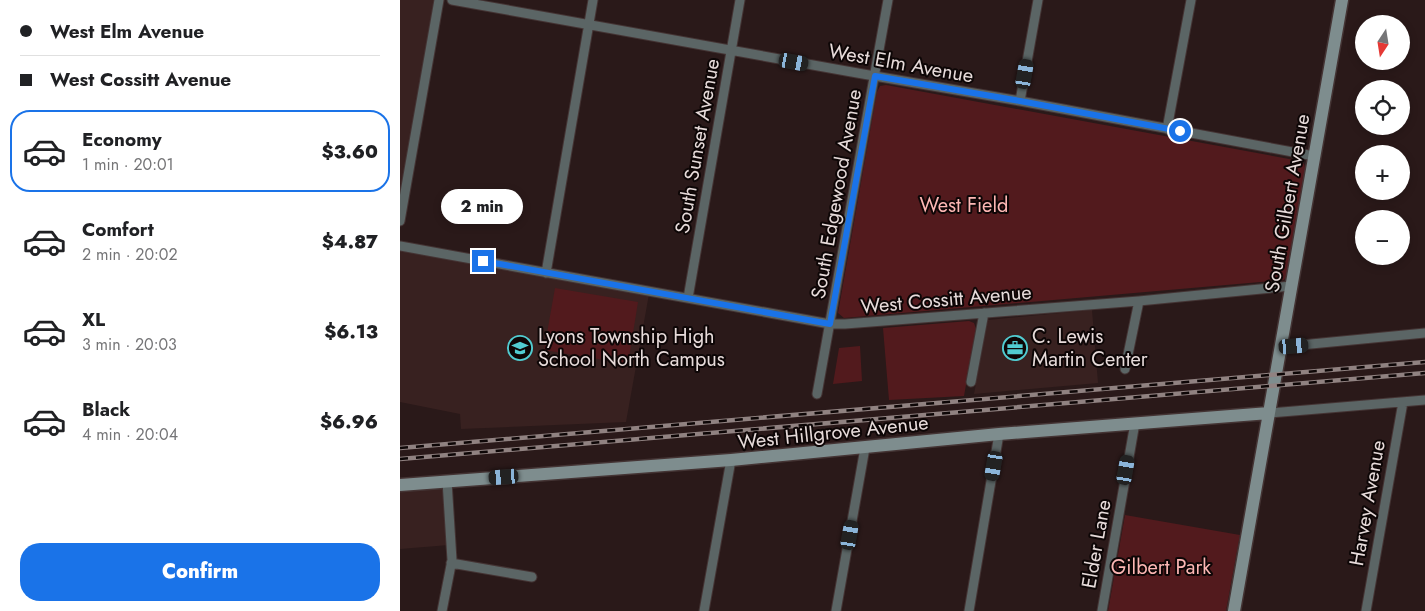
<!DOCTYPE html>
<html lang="en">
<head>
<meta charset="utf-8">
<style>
	:root { --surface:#fff; --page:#f2f2f2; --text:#202124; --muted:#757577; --line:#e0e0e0; --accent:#1a73e8 }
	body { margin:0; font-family:Jost,sans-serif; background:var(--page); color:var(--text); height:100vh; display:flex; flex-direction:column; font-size:19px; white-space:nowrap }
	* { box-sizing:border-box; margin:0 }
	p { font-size:16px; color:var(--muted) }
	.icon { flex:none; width:28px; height:28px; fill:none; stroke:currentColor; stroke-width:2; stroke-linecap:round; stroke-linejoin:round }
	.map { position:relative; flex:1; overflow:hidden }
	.details { display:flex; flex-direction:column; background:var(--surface); width:400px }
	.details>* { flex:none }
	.hud { display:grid; align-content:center; height:110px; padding:0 20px; background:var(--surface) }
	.needle { width:32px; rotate:192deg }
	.tools { position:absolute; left:955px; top:15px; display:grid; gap:10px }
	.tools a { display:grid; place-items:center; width:55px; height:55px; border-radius:50%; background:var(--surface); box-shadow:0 2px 8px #0003; font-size:25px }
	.end { position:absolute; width:22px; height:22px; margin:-11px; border:6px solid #1a73e8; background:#fff; box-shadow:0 0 0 2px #fff }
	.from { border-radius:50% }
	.bubble { position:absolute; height:35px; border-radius:18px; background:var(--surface); box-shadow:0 2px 8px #0003; font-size:16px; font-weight:800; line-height:35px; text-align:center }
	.car { position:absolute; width:15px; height:30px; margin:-15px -8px; border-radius:6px; box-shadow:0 0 4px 1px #0007; background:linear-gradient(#222 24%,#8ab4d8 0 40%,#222 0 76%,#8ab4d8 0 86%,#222 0) }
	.hud b { display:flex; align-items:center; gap:18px; height:48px; font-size:19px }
	.hud b+b { border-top:1px solid var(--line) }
	.hud i { width:12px; height:12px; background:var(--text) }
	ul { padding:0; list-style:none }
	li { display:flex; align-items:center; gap:15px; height:82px; margin:0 10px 8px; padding:0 10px; border:2px solid transparent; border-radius:20px }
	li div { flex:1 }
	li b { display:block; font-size:19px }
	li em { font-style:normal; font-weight:800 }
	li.selected { border-color:var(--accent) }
	li>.icon { width:45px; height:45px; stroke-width:1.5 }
	.button { display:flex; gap:10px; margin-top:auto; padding:10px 20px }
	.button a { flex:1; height:58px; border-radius:20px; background:var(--accent); color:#fff; font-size:20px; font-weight:800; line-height:58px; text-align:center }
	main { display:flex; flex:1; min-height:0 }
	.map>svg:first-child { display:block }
	.built { fill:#382120 }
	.green { fill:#521a1d }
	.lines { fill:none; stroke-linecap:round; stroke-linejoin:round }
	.street-casing { stroke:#443434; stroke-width:11 }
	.secondary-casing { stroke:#443434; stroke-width:15 }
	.street { stroke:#5b6565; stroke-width:9 }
	.secondary { stroke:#7e8d8e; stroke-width:12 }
	.rail-casing { stroke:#908281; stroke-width:4.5 }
	.rail { stroke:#0d0606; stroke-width:2.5; stroke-dasharray:8; stroke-linecap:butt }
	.route { stroke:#1a73e8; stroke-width:6 }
	.labels { text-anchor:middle; stroke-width:4; stroke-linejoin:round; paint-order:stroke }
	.street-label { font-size:20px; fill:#e7dbda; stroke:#0d0606 }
	.park-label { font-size:20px; fill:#fdb7b4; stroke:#0d0606 }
	.poi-label { font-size:20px; fill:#e7dbda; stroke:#0d0606; text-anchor:start }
</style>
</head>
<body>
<main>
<section class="details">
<div class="hud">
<b><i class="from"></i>West Elm Avenue</b>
<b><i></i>West Cossitt Avenue</b>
</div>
<ul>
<li class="selected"><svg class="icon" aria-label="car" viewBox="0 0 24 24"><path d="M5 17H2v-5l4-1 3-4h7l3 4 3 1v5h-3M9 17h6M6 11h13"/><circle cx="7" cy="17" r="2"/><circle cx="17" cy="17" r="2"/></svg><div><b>Economy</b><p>1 min · 20:01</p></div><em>$3.60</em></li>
<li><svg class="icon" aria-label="car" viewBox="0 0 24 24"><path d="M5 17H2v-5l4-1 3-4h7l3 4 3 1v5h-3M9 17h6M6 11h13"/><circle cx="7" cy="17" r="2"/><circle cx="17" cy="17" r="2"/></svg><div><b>Comfort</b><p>2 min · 20:02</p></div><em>$4.87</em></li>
<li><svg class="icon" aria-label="car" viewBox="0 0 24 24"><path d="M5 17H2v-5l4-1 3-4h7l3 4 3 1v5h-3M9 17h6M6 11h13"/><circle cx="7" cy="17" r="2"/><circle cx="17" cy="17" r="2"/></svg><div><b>XL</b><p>3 min · 20:03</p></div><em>$6.13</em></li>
<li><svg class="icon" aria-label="car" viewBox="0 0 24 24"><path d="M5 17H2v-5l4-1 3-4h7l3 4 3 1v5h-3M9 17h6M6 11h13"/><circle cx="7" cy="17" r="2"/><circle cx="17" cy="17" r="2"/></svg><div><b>Black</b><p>4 min · 20:04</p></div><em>$6.96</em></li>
</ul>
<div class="button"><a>Confirm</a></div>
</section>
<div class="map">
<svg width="1025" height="611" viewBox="0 0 1025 611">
	<rect width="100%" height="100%" fill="#2a1919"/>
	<path class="built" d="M0,0H36L0,207Z
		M0,249L249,294L226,422L61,429L60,414L0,402Z
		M692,310L698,383L574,394L588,320Z
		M45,483L49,545L0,549V487Z"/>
	<path class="green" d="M486,85L900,161L904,164L906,170L888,275L884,280L444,318L438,313L477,92L480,86Z
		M155,288L238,302L228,364L144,350Z
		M569,321L574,323L576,329L564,396L489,400L483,328Z
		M460,346L462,381L433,384L439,348Z
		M725,515L840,535L826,611H708Z"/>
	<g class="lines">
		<defs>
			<path id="street" d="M52,0L463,74L620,101L914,156
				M620,101L638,0
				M767,129L791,0
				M0,221L39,0
				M0,246L430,324H445L739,301L891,286
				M146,273L193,0
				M288,298L340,0
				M880,347L1025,333
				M725,369L739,301
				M571,382L584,313
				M417,394L488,0
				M869,413L1025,400
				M51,563L132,577
				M42,611L52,560L47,481
				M304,611L331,460
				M436,611L465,448
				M569,611L599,434
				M702,611L735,423
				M966,611L1003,402"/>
			<path id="secondary" d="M0,485L331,460L599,434L869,413
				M834,611L942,0"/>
		</defs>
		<use href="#street" class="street-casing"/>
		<use href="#secondary" class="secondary-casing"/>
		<use href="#street" class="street"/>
		<use href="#secondary" class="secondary"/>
		<defs>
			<path id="rail" d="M0,448L1025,362
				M0,459L1025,373"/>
		</defs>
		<use href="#rail" class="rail-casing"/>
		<use href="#rail" class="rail"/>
	</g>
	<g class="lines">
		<path class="route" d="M83,261L430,324L475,76L620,101L780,131"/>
	</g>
	<defs>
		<symbol id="school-ring" viewBox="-11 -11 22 22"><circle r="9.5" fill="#0d0606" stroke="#51ccd1" stroke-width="1.5"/><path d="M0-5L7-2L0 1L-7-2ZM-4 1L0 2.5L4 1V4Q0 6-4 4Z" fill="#51ccd1"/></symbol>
		<symbol id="office-ring" viewBox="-11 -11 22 22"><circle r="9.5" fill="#0d0606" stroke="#51ccd1" stroke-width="1.5"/><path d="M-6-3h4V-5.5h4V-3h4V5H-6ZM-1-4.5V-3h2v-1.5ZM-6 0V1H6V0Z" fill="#51ccd1"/></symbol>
	</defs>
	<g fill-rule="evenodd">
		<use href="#school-ring" x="106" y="334" width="28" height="28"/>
		<use href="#office-ring" x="601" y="334" width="28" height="28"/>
	</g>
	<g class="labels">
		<g class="street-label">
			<text transform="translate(501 63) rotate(10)" y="7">West Elm Avenue</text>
			<text transform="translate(297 146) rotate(-80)" y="7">South Sunset Avenue</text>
			<text transform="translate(436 194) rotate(-80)" y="7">South Edgewood Avenue</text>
			<text transform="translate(887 203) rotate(-80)" y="7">South Gilbert Avenue</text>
			<text transform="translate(546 299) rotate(-5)" y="7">West Cossitt Avenue</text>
			<text transform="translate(433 432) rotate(-6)" y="7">West Hillgrove Avenue</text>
			<text transform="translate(967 503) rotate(-80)" y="7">Harvey Avenue</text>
			<text transform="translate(696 544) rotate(-80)" y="7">Elder Lane</text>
		</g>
		<g class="park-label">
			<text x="564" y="212">West Field</text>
			<text x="761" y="574">Gilbert Park</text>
		</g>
		<g class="poi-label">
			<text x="138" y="343">Lyons Township High<tspan x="138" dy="23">School North Campus</tspan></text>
			<text x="632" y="343">C. Lewis<tspan x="632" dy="23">Martin Center</tspan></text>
		</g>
	</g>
</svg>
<div class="tools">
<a><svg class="needle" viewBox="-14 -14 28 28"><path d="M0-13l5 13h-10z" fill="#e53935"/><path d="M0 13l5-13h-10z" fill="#757577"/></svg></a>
<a><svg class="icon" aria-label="locate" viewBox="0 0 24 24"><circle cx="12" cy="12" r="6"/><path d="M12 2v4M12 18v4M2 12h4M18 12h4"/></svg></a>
<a>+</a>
<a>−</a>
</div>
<i class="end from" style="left:780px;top:131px"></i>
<i class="end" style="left:83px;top:261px"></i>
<div class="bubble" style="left:41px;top:189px;width:82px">2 min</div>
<i class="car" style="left:394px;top:62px;rotate:100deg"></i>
<i class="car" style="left:625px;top:74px;rotate:10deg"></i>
<i class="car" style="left:894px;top:346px;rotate:85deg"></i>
<i class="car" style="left:594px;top:466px;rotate:190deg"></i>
<i class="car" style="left:726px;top:470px;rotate:10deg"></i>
<i class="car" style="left:104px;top:477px;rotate:266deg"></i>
<i class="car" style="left:450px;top:535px;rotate:10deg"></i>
</div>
</main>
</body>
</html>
